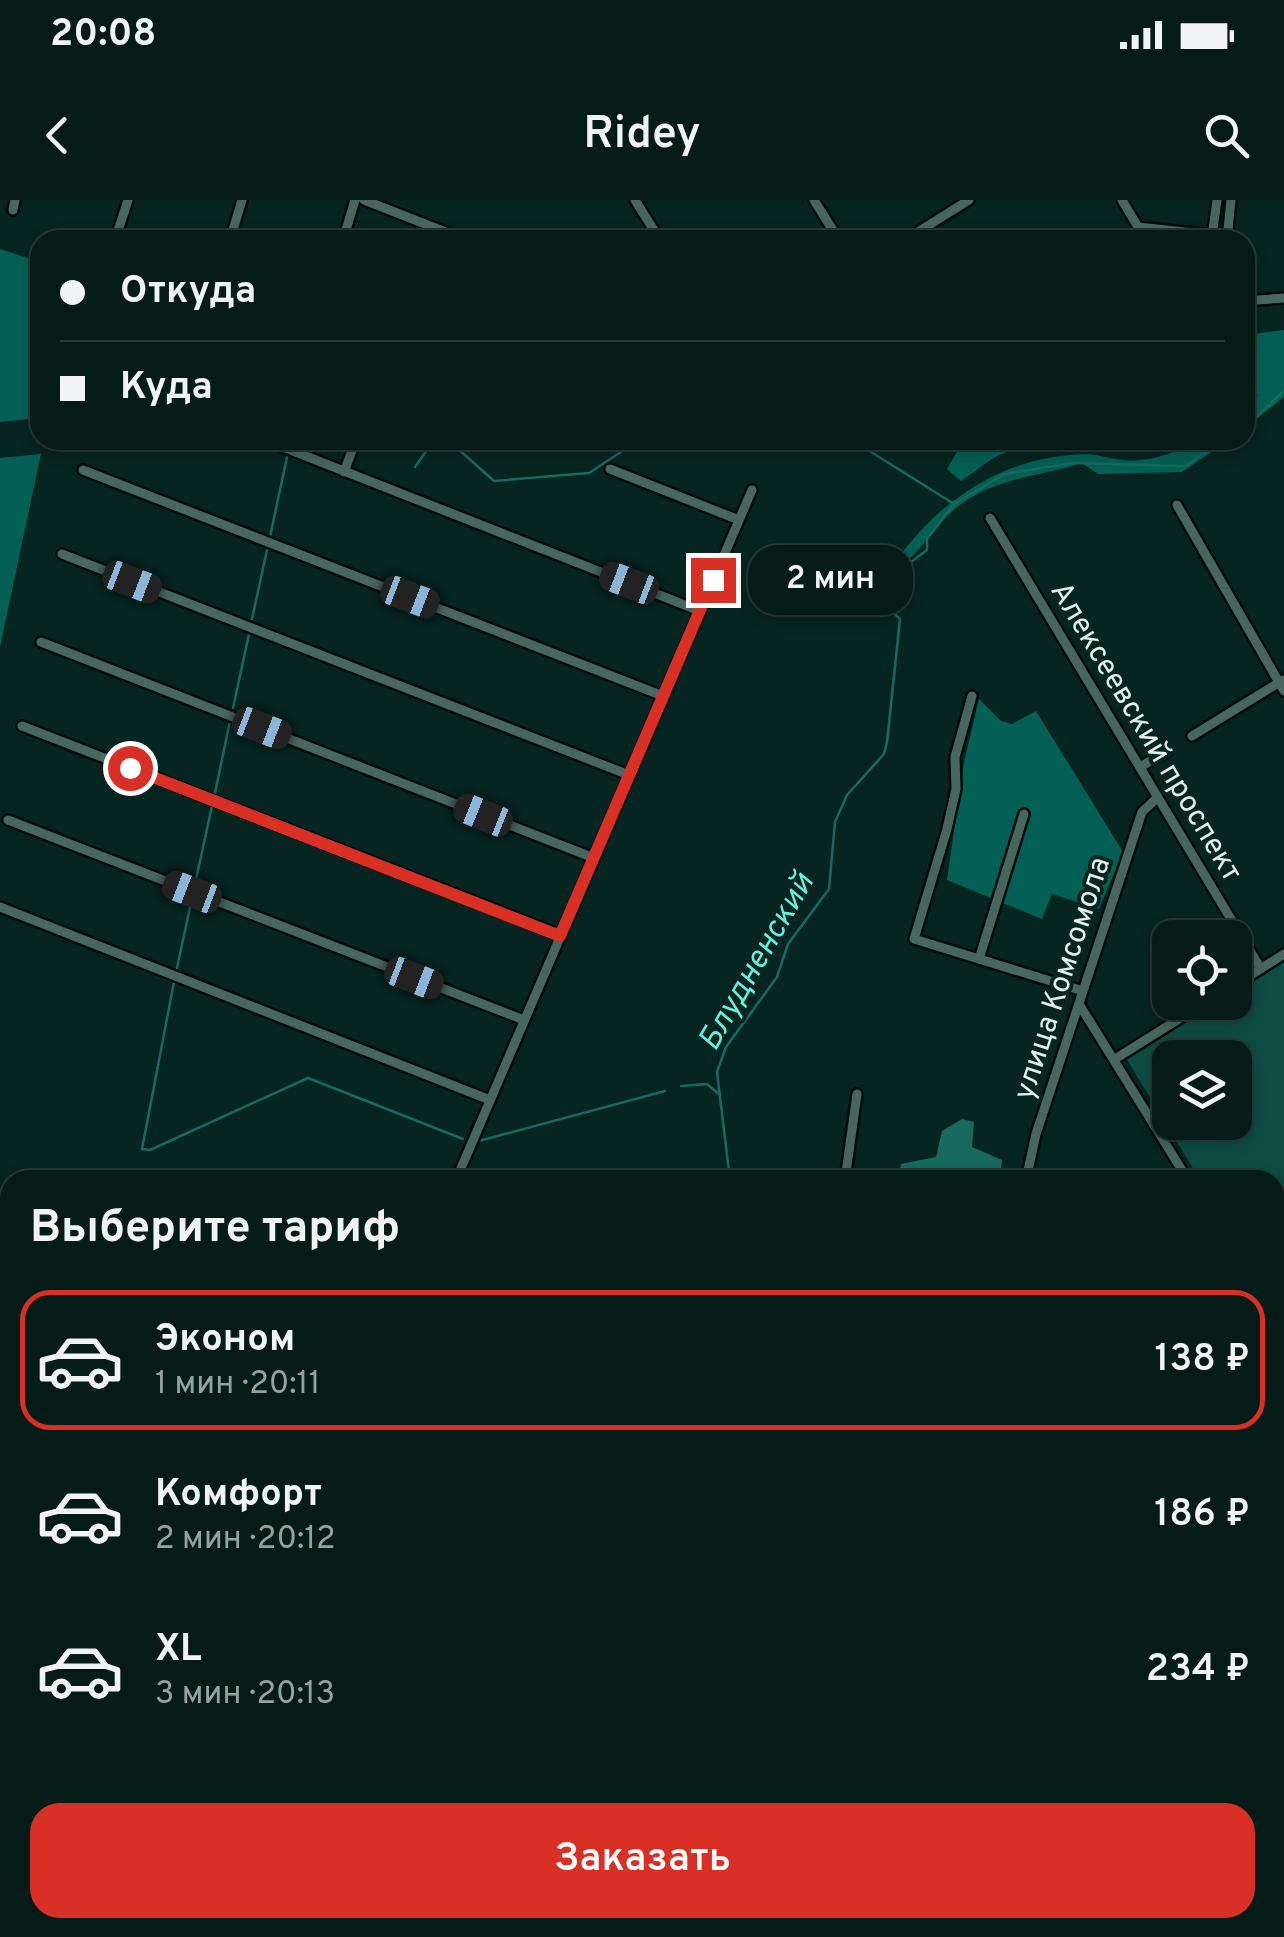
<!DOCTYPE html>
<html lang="ru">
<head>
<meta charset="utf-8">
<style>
	:root { --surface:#041b18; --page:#0d2421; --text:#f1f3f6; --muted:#97a1a2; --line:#253937; --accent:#d93025 }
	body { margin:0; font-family:Overpass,sans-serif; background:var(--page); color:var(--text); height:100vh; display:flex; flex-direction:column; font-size:38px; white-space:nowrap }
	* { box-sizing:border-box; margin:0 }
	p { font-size:32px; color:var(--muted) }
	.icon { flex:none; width:55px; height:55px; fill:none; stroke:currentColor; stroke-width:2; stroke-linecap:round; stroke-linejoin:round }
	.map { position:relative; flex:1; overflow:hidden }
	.details { position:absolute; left:0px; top:970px; width:1285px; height:768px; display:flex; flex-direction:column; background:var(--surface); border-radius:30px 30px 0 0; box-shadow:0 5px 15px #0003,0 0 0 2px var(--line) }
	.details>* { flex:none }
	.hud { position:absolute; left:30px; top:30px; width:1225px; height:220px; border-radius:30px; box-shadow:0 5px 15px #0003,0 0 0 2px var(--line); display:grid; align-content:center; height:220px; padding:0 30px; background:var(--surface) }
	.controls { position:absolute; left:1152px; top:720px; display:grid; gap:20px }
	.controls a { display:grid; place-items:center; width:100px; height:100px; border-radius:20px; background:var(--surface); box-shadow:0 5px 15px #0003,0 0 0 2px var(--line); font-size:50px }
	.end { position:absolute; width:45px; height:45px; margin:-22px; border:12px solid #d93025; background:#fff; box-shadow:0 0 0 5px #fff }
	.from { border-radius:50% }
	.bubble { position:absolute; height:70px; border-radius:30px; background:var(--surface); box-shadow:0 5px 15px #0003,0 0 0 2px var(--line); font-size:32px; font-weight:600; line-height:70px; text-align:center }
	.car { position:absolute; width:30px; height:60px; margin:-30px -15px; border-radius:12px; box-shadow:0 0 8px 2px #0007; background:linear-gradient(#222 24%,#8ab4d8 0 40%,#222 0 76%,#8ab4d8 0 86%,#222 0) }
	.hud b { display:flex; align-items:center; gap:35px; height:95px; font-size:38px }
	.hud b+b { border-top:2px solid var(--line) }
	.hud i { width:25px; height:25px; background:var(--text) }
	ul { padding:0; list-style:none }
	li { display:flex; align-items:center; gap:30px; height:140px; margin:0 20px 15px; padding:0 10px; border:5px solid transparent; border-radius:30px }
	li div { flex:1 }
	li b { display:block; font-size:38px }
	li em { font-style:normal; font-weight:600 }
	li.on { border-color:var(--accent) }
	li>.icon { width:90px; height:90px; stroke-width:1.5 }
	h2 { padding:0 30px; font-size:45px; line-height:120px }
	.cta { display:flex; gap:20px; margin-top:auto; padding:20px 30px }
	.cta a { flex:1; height:115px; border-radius:30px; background:var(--accent); color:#fff; font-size:40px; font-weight:600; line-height:115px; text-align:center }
	.status { display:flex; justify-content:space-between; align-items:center; height:70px; padding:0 50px; background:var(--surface); direction:ltr }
	.status svg { height:28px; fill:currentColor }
	header { display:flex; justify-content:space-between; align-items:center; height:130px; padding:0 30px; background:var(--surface); font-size:45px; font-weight:600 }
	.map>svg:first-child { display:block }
	.green { fill:#0e4c43; fill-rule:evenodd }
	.forest { fill:#046055 }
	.water { fill:#166a5e }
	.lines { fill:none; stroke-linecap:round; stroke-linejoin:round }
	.stream { stroke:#166a5e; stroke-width:2.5 }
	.street-casing { stroke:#000c09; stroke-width:14 }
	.street { stroke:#486660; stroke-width:9 }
	.route { stroke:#d93025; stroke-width:12 }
	.labels { text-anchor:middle; stroke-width:8; stroke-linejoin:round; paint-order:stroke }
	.street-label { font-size:30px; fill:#e1f1ee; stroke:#062420 }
	.water-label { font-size:32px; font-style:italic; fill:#62f2dc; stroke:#062420 }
</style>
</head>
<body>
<div class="status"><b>20:08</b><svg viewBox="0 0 49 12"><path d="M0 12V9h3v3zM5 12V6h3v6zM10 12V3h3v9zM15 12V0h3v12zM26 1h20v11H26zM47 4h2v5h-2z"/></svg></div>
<header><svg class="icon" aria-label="back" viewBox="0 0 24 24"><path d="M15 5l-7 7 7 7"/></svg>Ridey<svg class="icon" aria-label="search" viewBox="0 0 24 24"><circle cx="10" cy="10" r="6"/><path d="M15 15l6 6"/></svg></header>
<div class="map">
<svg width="1284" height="1737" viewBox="0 0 1284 1737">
	<rect width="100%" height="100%" fill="#062420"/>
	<path class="green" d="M1284,762V1116L1275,1102V980H1200L1126,858L1217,803L1235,802V792ZM1170,858H1235V922H1170Z"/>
	<path class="forest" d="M0,49L40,62V218L0,222Z
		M1284,130V197L1245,228V205L1260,194L1245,202V135Z
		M964,240H1186C1153,261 1053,238 1007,252C992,256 975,272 961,281L947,269Z
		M1197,240H1229L1182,272L1098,274L1082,263C1038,277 993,278 956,308C932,327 916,362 888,373C933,303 1001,256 1085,254C1098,254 1111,259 1123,260C1146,263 1179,253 1197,240Z
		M41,254L0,447V258Z
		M979,499L1001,521L1012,524L1036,511L1123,652L1099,709L1052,694L1042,719L947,680L964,562Z"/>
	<path class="water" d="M962,919L974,922L972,947L1002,960L1000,980H897L901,964L936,957L942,931Z"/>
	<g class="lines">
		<path class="stream" d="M1245,227L1284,191
			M448,240L494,281L589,273L639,240
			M685,240L698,244L719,240
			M852,240L954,304
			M290,242V240
			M415,267L434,240
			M270,337L287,257
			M252,419L267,350
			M233,508L249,434
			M215,593L230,521
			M195,684L212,606
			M177,768L192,698
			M174,782L142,949L150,950L308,878L463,939
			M681,886L707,884L720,895
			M479,941L665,891
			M730,980L717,872L726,847L777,777L788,744L829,689L835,622L847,595L884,554L887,542L900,419L881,401L887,380L927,350V339L954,304L1005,274L1072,263L1186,266L1223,240
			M333,1728L347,1732
			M346,1728L355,1737
			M633,1728L636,1737"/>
		<defs>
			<path id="street" d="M364,0L466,40
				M635,0L660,40
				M814,0L839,40
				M1122,0L1138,27L1213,35
				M13,10L15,0
				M1212,37L1217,0
				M115,40L128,0
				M230,40L242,0
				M343,40L355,0
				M905,40L969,0
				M1227,40L1231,0
				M1245,101L1284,98
				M265,240L700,411
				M610,269L739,320
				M83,270L663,496
				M344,272L356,240
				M1177,305L1284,491
				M990,318L1261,769
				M62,354L629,575
				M41,442L594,658
				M972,496L955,557L956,589L947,629L914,739L1083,791
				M22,526L560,735
				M1192,536L1283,480
				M1140,567L1168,551
				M8,620L524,820
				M0,707L490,900
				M979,759L1024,614
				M1235,785L1284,754
				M1079,804L1188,980
				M1115,859L1206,802
				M456,980L752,290
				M845,980L857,894
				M1026,980L1036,934L1142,612L1157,598
				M1275,1125L1284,1140
				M1275,1442L1284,1458
				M1275,1626L1284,1620
				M870,1728L876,1737
				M1059,1728L1065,1737
				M1253,1728L1259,1737
				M205,1737L209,1728
				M562,1737V1728
				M1095,1737L1110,1728"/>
		</defs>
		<use href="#street" class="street-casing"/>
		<use href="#street" class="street"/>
	</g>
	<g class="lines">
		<path class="route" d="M130,568L560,736L713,380"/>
	</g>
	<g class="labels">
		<g class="street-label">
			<text transform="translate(1147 531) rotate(59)" y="10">Алексеевский проспект</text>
			<text transform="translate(1061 778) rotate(-72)" y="10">улица Комсомола</text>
		</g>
		<g class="water-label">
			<text transform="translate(755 761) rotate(-60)" y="11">Блудненский</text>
		</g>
	</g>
</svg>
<div class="controls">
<a><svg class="icon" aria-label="locate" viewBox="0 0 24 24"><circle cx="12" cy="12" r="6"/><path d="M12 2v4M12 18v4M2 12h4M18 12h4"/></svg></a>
<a><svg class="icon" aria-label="layers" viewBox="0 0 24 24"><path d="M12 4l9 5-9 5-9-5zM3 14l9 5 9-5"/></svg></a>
</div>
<i class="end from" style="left:130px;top:568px"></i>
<i class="end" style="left:713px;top:380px"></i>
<div class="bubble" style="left:748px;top:345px;width:165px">2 мин</div>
<i class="car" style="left:132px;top:382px;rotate:111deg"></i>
<i class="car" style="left:629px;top:383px;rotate:291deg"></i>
<i class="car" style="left:410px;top:397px;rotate:111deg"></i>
<i class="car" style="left:262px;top:528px;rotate:111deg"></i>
<i class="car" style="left:483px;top:615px;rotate:292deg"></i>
<i class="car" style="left:192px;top:692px;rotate:291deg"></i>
<i class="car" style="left:414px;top:778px;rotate:111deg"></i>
<div class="hud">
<b><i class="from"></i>Откуда</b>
<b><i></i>Куда</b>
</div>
<section class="details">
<h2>Выберите тариф</h2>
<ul>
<li class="on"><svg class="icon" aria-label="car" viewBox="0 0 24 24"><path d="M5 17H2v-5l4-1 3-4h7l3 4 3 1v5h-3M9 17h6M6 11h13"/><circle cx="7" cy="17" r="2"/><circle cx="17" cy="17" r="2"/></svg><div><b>Эконом</b><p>1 мин · 20:11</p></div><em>138 ₽</em></li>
<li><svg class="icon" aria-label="car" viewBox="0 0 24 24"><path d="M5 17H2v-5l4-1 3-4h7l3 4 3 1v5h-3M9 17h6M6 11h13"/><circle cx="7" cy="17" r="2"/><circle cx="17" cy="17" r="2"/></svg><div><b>Комфорт</b><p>2 мин · 20:12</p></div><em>186 ₽</em></li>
<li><svg class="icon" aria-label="car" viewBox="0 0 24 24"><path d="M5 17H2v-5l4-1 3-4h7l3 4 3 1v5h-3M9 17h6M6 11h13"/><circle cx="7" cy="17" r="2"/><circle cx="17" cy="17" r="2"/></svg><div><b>XL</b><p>3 мин · 20:13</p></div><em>234 ₽</em></li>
</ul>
<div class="cta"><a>Заказать</a></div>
</section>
</div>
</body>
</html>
